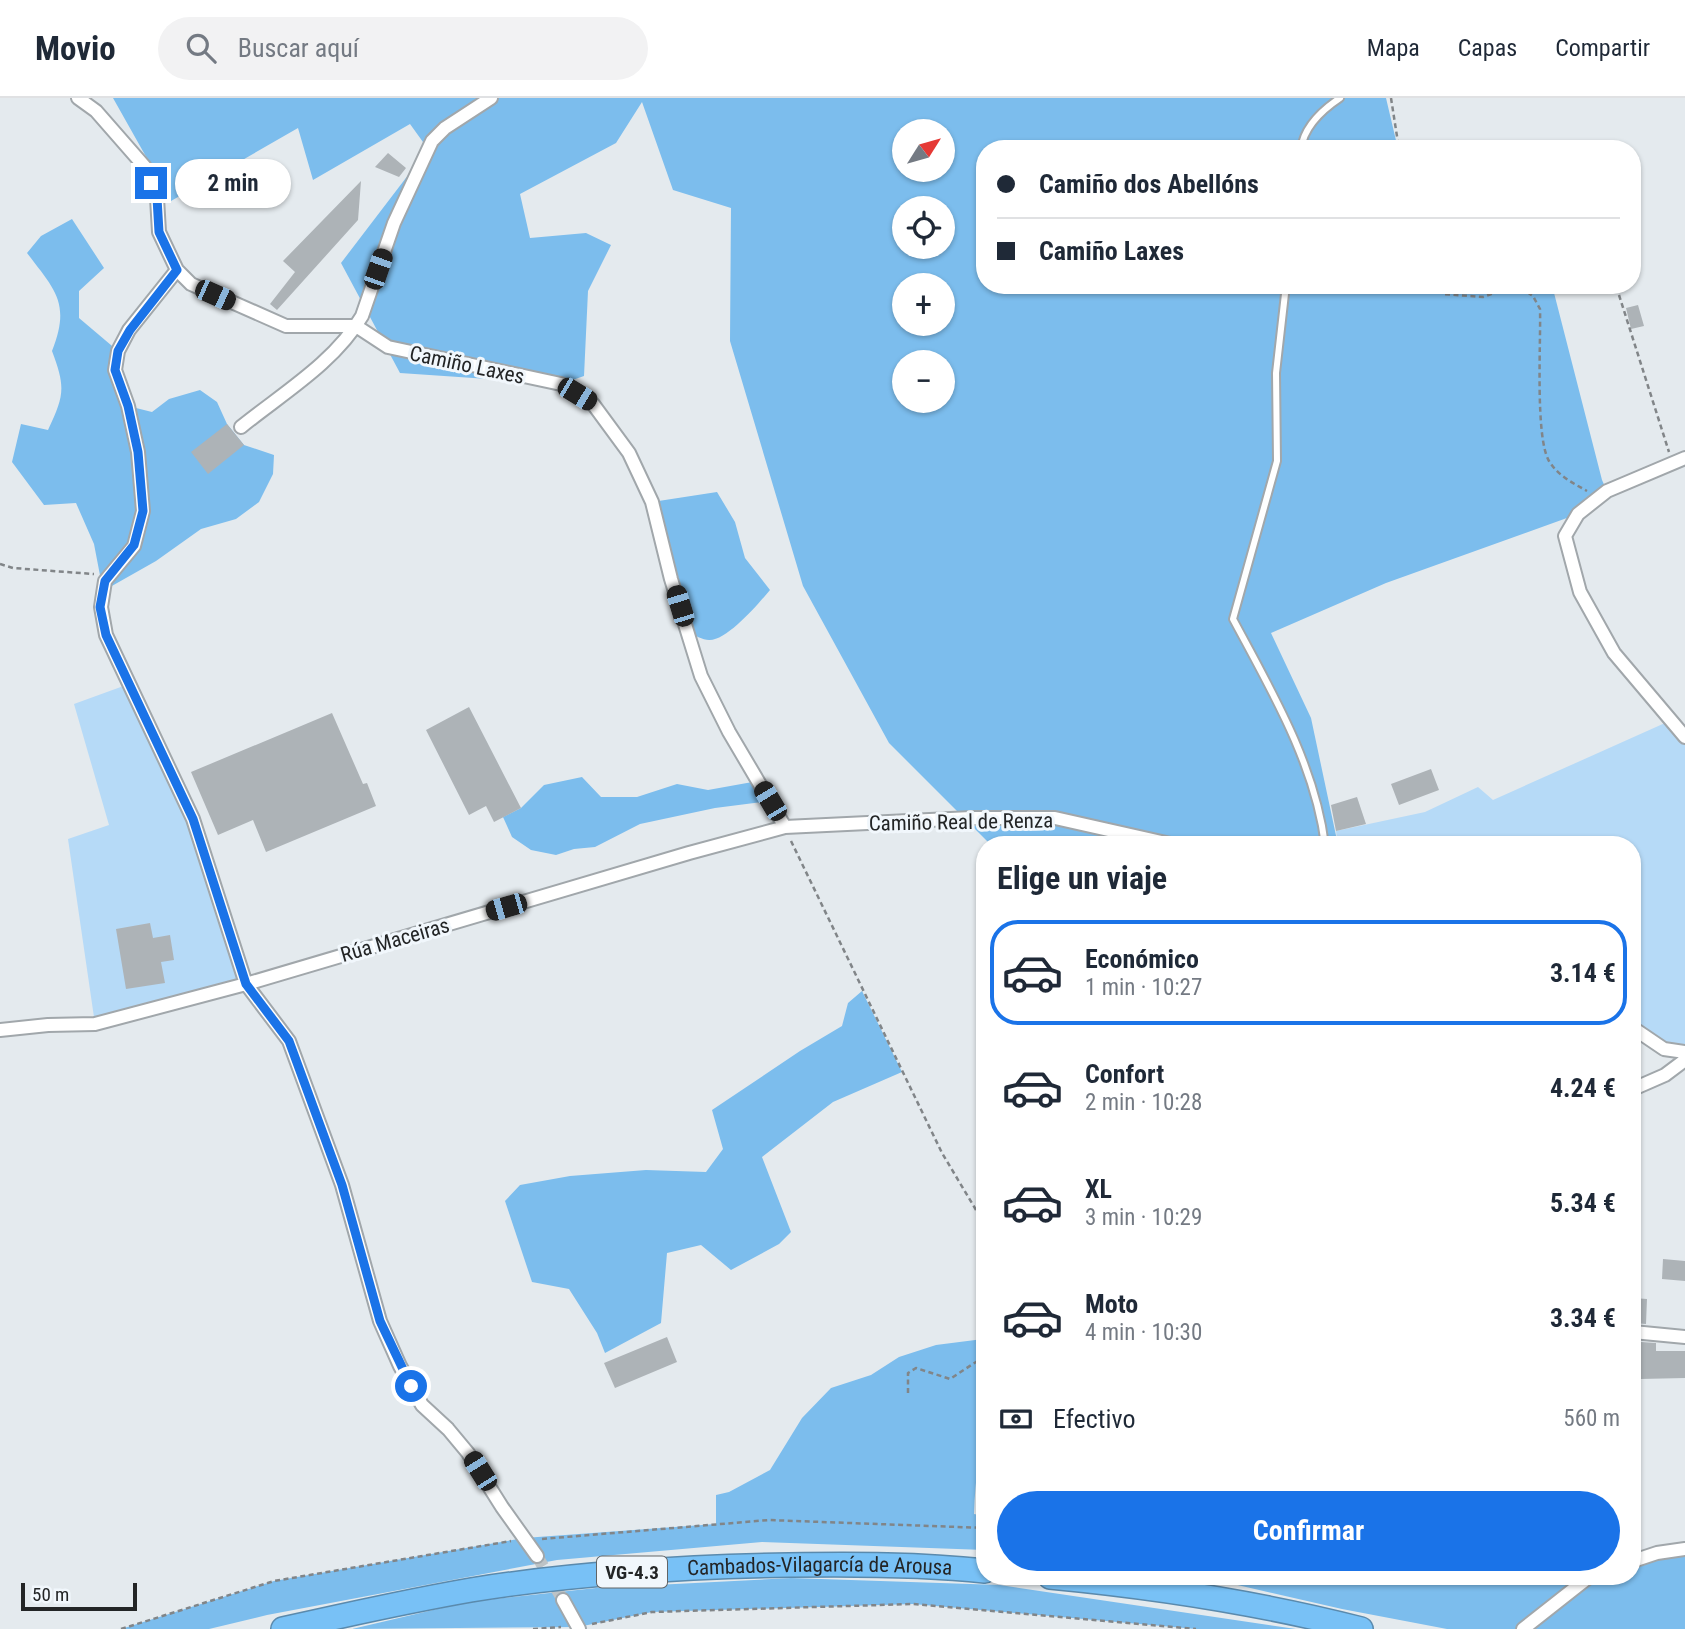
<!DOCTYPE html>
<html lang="es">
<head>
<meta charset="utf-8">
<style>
	:root { --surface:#fff; --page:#f2f2f3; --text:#1f2937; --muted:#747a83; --line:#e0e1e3; --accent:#1a73e8 }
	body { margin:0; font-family:"Roboto Condensed",sans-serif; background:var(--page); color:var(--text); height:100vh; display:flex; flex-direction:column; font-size:26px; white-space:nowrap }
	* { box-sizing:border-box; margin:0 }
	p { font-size:23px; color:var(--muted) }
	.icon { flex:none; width:38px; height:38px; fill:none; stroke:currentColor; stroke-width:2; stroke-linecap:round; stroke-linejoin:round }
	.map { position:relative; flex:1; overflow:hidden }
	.side { position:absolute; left:976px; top:738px; width:665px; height:749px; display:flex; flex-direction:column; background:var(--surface); border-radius:28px; box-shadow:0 2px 5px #0004 }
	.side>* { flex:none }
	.guide { position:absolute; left:976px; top:42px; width:665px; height:154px; border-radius:28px; box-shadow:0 2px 5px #0004; display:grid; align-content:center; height:154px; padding:0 21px; background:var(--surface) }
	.needle { width:46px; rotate:53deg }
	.tools { position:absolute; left:892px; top:21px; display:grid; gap:14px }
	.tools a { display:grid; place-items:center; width:63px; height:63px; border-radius:50%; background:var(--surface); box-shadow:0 2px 5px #0004; font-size:35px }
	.scale { position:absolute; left:21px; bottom:18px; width:116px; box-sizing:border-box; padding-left:7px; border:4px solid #232526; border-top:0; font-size:19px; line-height:24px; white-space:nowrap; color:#232526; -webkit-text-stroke:5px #f1f7fc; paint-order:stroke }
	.end { position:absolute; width:32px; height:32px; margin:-16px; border:9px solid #1a73e8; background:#fff; box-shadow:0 0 0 4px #fff }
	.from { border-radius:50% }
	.bubble { position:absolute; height:49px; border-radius:24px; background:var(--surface); box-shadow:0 2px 5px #0004; font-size:23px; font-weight:700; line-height:49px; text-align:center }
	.car { position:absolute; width:21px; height:42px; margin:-21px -10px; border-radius:9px; box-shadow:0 0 5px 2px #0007; background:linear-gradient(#222 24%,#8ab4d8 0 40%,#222 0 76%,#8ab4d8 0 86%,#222 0) }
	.guide b { display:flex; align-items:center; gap:24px; height:66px; font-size:26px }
	.guide b+b { border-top:2px solid var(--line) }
	.guide i { width:18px; height:18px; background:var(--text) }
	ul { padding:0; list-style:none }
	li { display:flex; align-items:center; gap:21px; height:105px; margin:0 14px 10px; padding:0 7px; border:4px solid transparent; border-radius:28px }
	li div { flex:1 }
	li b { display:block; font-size:26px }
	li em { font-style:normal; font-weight:700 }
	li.on { border-color:var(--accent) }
	li>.icon { width:63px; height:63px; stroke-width:1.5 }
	h2 { padding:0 21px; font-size:32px; line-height:84px }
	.pay { display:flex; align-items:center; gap:18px; height:77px; padding:0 21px; font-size:26px }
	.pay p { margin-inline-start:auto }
	.cta { display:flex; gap:14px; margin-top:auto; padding:14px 21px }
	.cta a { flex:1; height:80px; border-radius:42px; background:var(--accent); color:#fff; font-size:28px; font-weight:700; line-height:80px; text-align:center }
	header { display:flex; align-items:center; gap:42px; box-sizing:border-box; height:98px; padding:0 35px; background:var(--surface); border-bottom:2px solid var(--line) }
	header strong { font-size:33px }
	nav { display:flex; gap:38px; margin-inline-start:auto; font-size:24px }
	.search { width:490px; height:63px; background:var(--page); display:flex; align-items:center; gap:18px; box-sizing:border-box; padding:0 24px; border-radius:38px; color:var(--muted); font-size:26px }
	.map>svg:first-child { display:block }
	.green { fill:#b6daf7 }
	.forest { fill:#7cbded; fill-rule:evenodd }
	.building { fill:#adb3b7 }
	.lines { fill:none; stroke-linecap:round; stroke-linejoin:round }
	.street-tunnel { stroke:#bdc3c6; stroke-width:12; stroke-dasharray:12 6; stroke-linecap:butt }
	.lane-casing { stroke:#a1a7ab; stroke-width:10 }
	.street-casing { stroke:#a1a7ab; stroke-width:16 }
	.highway-casing { stroke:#5a8aad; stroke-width:26 }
	.path { stroke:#818588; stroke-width:2.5; stroke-dasharray:5 3.5; stroke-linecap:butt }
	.lane { stroke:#fff; stroke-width:6 }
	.street { stroke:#fff; stroke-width:12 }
	.highway { stroke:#78c1f6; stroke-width:23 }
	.route { stroke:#1a73e8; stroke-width:9 }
	.labels { text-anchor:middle; stroke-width:6; stroke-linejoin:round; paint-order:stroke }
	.shield { fill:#f1f7fc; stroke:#616466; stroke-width:2 }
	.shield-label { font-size:19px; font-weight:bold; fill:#232526 }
	.street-label { font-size:21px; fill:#232526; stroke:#f1f7fc }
</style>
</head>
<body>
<header>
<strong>Movio</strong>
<div class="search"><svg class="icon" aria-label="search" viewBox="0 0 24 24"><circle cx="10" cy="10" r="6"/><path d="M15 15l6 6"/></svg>Buscar aquí</div>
<nav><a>Mapa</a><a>Capas</a><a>Compartir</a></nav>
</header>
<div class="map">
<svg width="1685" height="1531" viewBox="0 0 1685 1531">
	<rect width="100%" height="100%" fill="#e4eaee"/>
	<path class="green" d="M129,586L193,721L246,886L95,926L68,741L109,727L74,606Z
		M1665,615L1685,646V953L1664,949L1633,928V747H1338L1336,733L1425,714L1478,689L1493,702L1665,625Z"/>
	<path class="forest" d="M113,0H1386L1398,51H985V187H1421L1422,193L1433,187H1552L1602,382L1607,393L1578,416L1386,485L1271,535L1311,620L1338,747H991L889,645L803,488L730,243L731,110L673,92L642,4L616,45L520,96L530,140L586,135L611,147L588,193L584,278L561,286L400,275L341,165L428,51L410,26L313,82L298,30L171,103ZM905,33H943V72H905ZM905,110H943V149H905ZM905,187H943V226H905ZM905,264H943V303H905Z
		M72,121L104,170L79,193V220L118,253L128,308L152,314L169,301L200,292L217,304L227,326L244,347L274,357L273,376L259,404L236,421L201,431L156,463L103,493L94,446L76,405L44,407L12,364L21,326L48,332C64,298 66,290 52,253C71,205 55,192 27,155L41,138Z
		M717,394L735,424L745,460L770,492C759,505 727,543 709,542C703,542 694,537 688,534L652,404Z
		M582,679L601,699H637L677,686L708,692L758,683L770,703L715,710L640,726L595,749L574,751L556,757L531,752L512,739L503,719L521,710L544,687Z
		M862,893L902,974L833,1004L762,1059L791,1134L779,1146L731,1172L701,1147L667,1155L661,1225L605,1255L597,1235L569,1191L532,1184L505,1103L520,1087L570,1078L646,1072L706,1074L723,1051L712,1012L800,953L842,928L848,905Z
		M983,1241L985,1245V1306L982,1307C982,1344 975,1379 974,1416L985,1418V1452L762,1444L557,1462L267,1517L209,1531H121L274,1483L524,1440L716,1426V1397L729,1394L770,1372L802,1320L831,1290L871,1277L899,1259L936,1247Z
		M1633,1451L1657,1455L1685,1451V1531H1447L1342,1511L1203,1479H1633Z
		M791,1480L1000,1487L1296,1531H1196L913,1506L652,1514L578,1529L352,1531L467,1504L596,1490Z"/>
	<path class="building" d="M388,55L406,70L399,79L375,69Z
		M361,83L358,122L277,212L270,206L295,174L283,163Z
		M1638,207L1644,228L1631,231L1626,210Z
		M227,326L244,347L208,376L191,354Z
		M469,609L521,710L494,724L486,708L469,717L426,632Z
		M332,615L363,686L367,685L376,708L266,754L253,722L218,737L191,674Z
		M1431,671L1439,692L1399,707L1391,686Z
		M1357,699L1366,726L1336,733L1331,707Z
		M150,825L153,840L170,837L174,862L161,864L165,885L126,891L116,831Z
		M1663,1161L1685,1163V1183L1662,1181Z
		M1633,1200L1647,1201L1646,1226L1633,1225Z
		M667,1239L677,1264L615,1290L604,1265Z
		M1641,1244L1656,1245V1253H1685V1280L1640,1281Z"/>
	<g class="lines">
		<path class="street-tunnel" d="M537,1458L563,1502"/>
		<defs>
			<path id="lane" d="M1301,51C1304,28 1322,12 1340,0
				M1286,187L1276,275L1277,363L1233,521C1271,592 1315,666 1325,747
				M1633,1320L1636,1234"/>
			<path id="street" d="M78,0L96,13L145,69L157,100L159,134L177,172L191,186L286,228H356L388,249L561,286L593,306L629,355L652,404L671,481L701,578L729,634L785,729
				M177,172L129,232L118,253L115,272L128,308L138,354L143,413L134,448L105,483L101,509L106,537L193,721L246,886L289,943L342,1087L380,1223L400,1268L422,1307L448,1331L468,1355L502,1409L537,1458
				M241,329C283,295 334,265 362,218L394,125L432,43L445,30L491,0
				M1685,360L1607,393L1578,416L1565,438L1580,494L1614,555L1685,639
				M1633,930L1664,951L1685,954
				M0,932L48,927L95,926L246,886L689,755L785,729L971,720H1055L1175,747
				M1633,991L1665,977L1685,962
				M1633,1234L1685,1239
				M1633,1463L1657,1455L1685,1451
				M563,1502L579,1531
				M1523,1531L1589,1479"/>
			<g id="highway">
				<path d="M1050,1479C1155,1489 1260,1505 1361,1531"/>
				<path id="s1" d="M283,1531C345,1517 408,1503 471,1492C576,1475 682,1469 789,1467C854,1466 920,1466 985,1473"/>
			</g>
		</defs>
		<use href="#lane" class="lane-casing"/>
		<use href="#street" class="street-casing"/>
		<use href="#highway" class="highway-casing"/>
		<path class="path" d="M1391,0L1399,51
			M1431,187L1443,196L1483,199L1502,192L1522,191L1533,198L1540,211C1541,244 1535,339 1549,363C1558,378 1573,385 1587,393
			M1619,197L1669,354
			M0,466L13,470L94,476
			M791,743L942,1055L985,1127
			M908,1295V1275L916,1270L950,1281L985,1258
			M542,1441L769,1422L985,1430
			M592,1526L652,1514L913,1506L1196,1531
			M121,1531L274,1483L511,1443
			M533,1531L561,1529"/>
		<use href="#lane" class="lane"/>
		<use href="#street" class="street"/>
		<use href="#highway" class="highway"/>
	</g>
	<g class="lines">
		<path class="route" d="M151,85L157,100L159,134L177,172L130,232L118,253L115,272L128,308L138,354L143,413L134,447L105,483L100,509L106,537L193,721L246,886L289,943L342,1087L380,1223L411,1288"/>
	</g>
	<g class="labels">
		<rect class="shield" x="597" y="1458.5" width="70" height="31" rx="5"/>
		<g class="shield-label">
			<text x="632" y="1481">VG-4.3</text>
		</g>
		<g class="street-label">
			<text transform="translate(467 267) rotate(12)" y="7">Camiño Laxes</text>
			<text transform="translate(961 724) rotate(-1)" y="7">Camiño Real de Renza</text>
			<text transform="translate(395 842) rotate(-16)" y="7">Rúa Maceiras</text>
			<text dy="7" stroke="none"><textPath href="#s1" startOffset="542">Cambados-Vilagarcía de Arousa</textPath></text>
		</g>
	</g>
</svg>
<div class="tools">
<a><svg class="needle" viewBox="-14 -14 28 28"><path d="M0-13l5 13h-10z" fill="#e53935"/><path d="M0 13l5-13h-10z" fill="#747a83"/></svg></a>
<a><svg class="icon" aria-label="locate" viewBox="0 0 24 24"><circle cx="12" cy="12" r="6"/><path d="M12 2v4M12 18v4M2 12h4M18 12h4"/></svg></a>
<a>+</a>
<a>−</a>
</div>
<div class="scale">50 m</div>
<i class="end from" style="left:411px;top:1288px"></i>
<i class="end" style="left:151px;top:85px"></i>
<div class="bubble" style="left:175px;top:61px;width:116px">2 min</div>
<i class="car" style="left:378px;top:171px;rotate:19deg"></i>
<i class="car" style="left:215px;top:197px;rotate:114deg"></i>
<i class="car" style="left:577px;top:296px;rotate:121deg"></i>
<i class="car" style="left:680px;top:508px;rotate:343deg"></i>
<i class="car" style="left:770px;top:703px;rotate:329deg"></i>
<i class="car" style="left:506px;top:809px;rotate:254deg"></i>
<i class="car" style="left:480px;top:1373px;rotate:328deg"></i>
<div class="guide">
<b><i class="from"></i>Camiño dos Abellóns</b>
<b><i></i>Camiño Laxes</b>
</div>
<section class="side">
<h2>Elige un viaje</h2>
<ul>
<li class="on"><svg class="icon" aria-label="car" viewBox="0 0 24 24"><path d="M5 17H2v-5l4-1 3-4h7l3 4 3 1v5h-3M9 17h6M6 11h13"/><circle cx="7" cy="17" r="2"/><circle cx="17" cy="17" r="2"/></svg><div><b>Económico</b><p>1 min · 10:27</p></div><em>3.14 €</em></li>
<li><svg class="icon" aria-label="car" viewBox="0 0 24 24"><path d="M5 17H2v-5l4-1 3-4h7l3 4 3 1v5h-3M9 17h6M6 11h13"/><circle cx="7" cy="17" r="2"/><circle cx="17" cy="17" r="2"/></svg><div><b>Confort</b><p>2 min · 10:28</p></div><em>4.24 €</em></li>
<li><svg class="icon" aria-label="car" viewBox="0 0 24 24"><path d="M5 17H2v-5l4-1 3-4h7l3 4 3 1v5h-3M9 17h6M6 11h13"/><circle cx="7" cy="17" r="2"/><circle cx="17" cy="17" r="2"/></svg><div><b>XL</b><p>3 min · 10:29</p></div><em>5.34 €</em></li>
<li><svg class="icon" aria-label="car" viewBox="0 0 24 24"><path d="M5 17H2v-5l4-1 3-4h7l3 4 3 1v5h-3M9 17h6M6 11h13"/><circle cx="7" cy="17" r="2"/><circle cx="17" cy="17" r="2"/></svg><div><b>Moto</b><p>4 min · 10:30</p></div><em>3.34 €</em></li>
</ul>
<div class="pay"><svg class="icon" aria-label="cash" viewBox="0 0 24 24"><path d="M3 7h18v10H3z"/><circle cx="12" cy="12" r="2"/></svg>Efectivo<p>560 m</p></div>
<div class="cta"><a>Confirmar</a></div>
</section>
</div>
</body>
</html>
